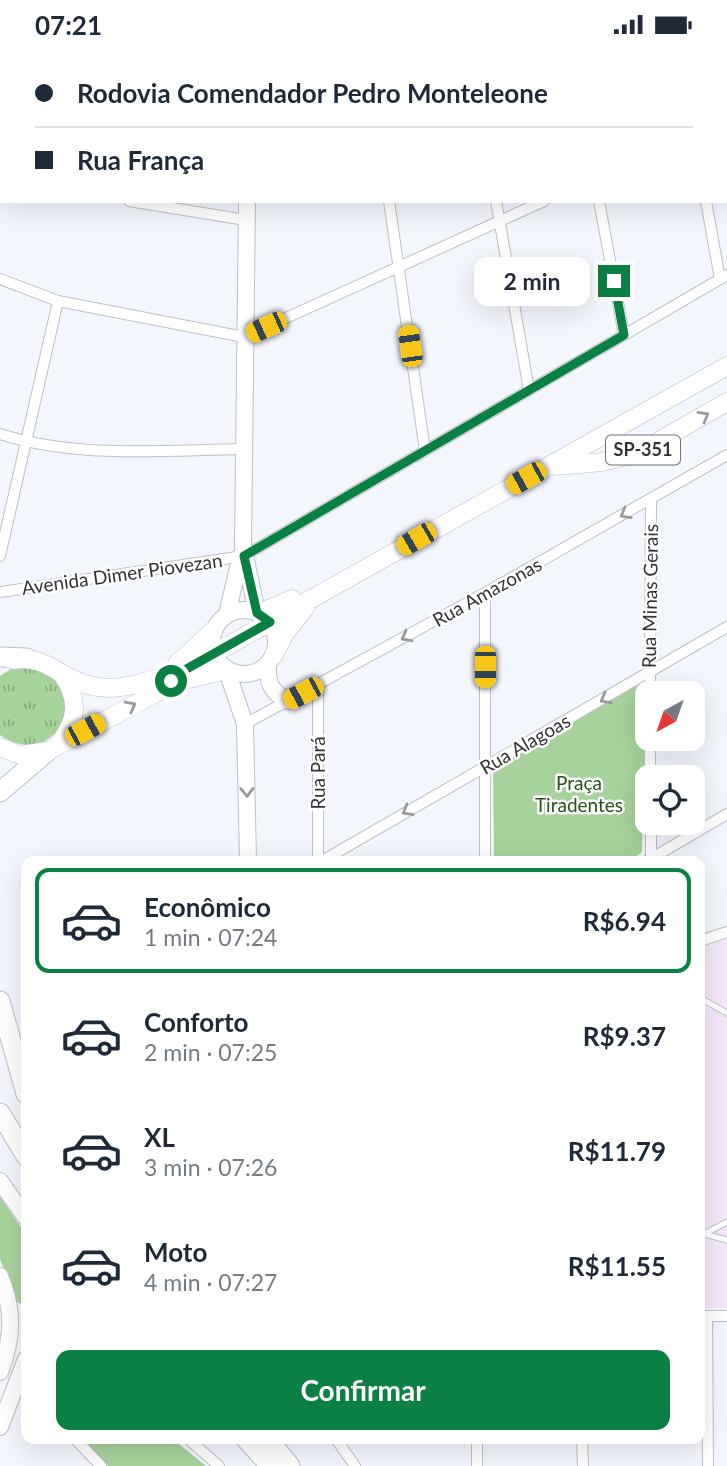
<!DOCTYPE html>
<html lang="pt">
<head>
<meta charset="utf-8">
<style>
	:root { --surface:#fff; --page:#f2f2f3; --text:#1f2937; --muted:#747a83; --line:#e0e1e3; --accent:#0b8043 }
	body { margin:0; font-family:Lato,sans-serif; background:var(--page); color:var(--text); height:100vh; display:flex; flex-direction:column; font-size:26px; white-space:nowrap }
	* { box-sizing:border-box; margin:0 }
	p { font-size:23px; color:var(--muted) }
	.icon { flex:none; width:38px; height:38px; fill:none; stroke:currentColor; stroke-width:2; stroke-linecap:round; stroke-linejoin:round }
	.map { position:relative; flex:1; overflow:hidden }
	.side { position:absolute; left:21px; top:807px; width:684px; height:588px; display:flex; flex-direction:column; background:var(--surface); border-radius:14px; box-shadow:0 7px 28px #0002 }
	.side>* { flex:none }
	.hud { position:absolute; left:0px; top:0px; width:728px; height:154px; box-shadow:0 7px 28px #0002; display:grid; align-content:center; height:154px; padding:0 35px; background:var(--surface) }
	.needle { width:46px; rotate:220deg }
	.fabs { position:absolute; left:635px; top:632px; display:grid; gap:14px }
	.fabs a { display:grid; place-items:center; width:70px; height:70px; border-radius:14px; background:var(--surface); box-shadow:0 7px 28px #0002; font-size:35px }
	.end { position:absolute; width:32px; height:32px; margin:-16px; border:9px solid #0b8043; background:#fff; box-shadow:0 0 0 4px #fff }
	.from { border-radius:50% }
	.bubble { position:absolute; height:49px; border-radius:14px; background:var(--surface); box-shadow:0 7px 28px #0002; font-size:23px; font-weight:700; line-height:49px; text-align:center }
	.car { position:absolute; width:21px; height:42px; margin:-21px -10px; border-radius:9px; box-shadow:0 0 5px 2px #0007; background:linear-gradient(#f5c518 24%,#345 0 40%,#f5c518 0 76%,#345 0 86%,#f5c518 0) }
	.hud b { display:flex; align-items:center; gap:24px; height:66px; font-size:26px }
	.hud b+b { border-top:2px solid var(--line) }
	.hud i { width:18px; height:18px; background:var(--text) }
	ul { padding:12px 0 0; list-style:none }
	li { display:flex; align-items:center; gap:21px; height:105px; margin:0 14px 10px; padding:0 21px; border:4px solid transparent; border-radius:14px }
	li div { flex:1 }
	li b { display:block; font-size:26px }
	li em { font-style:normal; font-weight:700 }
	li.active { border-color:var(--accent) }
	li>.icon { width:63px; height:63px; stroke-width:1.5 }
	.action { display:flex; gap:14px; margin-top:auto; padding:14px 35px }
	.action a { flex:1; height:80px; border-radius:14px; background:var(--accent); color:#fff; font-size:28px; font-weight:700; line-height:80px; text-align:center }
	.status { display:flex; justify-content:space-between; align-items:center; height:49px; padding:0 35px; background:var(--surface); direction:ltr }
	.status svg { height:19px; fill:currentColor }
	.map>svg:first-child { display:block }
	.medical { fill:#f4e7fa }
	.grass { fill:url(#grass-tufts) }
	.park { fill:#a8d29c }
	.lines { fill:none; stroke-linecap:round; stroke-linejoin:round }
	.lane-casing { stroke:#bebfc7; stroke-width:7 }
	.street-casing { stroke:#bebfc7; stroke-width:12 }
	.secondary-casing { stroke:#bebfc7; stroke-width:18 }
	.primary-casing { stroke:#bebfc7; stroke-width:19 }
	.highway-casing { stroke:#bebfc7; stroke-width:21 }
	.lane { stroke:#fff; stroke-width:5 }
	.street { stroke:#fff; stroke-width:10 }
	.secondary { stroke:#fff; stroke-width:16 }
	.primary { stroke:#fff; stroke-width:18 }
	.highway { stroke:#fff; stroke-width:19 }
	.oneway { stroke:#99999a }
	.route { stroke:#0b8043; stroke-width:9 }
	.labels { text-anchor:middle; stroke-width:5; stroke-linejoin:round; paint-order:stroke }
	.shield { fill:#fff; stroke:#707072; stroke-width:2 }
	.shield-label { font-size:18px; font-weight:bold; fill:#333336 }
	.street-label { font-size:19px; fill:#333336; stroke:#fff }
	.park-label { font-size:19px; fill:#265117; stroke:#fff }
</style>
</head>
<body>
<div class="status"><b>07:21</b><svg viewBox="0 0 49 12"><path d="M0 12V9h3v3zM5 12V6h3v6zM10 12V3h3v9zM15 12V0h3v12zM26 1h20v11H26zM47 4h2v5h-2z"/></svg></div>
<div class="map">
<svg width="727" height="1417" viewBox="0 0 727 1417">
	<defs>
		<pattern id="grass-tufts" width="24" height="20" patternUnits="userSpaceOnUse" patternTransform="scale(1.75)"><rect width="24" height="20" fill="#a8d29c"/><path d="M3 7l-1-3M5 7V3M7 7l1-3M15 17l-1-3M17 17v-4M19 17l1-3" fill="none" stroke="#89ab80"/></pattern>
	</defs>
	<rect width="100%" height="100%" fill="#f4f6fe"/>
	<path class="medical" d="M727,890V1259H700V899Z"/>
	<path class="grass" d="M26,617C100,633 58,726 0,686V627L11,620Z"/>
	<path class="park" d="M637,635L644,637L647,641L642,803L630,812H494L493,717Z
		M0,1148L26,1186L25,1257L17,1253L0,1210Z
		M83,1390H173L206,1417H108Z"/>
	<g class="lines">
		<defs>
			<path id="lane" d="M700,949L727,964
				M705,1185L727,1191
				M700,1187L727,1173"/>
			<path id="street" d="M43,0L48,2
				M367,0V2
				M473,0V2
				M578,0V2
				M682,0V2
				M422,2L426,0
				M726,70H727
				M0,82L2,78
				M0,109L2,110
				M129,152L246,171
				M389,152L425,402
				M496,152L529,341
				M599,152L624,286
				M706,152L720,230
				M0,230L58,252L244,288L544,152
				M0,385C78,410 163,401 243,400
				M0,507L58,252
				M0,543L244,507L727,226
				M318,636V812
				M650,644L651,450
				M245,675L485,544L727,406
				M650,690V728
				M651,774V812
				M322,812L727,578
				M485,812V544
				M647,812L727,765
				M700,892L727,883
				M702,1267H727
				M707,1267L708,1417
				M75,1390L101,1417
				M188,1390L219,1417
				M336,1390L355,1417
				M477,1390V1417
				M582,1390L583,1417"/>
			<path id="secondary" d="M248,0V2
				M247,152L243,497L257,564
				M212 593a32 32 0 1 1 64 0a32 32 0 1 1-64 0Z
				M227,565L241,506
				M268,615C267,634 271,643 288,652
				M227,622L245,675L248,812
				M0,1132L26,1169
				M0,1227C14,1260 13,1290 0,1323
				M0,1378L26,1310"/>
			<path id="primary" d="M556,417L602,413L638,404L727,353
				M259,564L292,550
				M274,606L285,584L305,559
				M13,611C48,606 57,628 88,636C120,645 148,631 178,623
				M177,615L213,582
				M180,632L226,621
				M60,694C78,670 79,650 62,625
				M0,698L20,706L48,702L158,643L183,622L213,605L727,317"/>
			<path id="highway" d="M0,608L27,609
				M0,743L48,702
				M0,952L26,1045
				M0,1064L26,1107
				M246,1390L270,1417
				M268,1390L290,1417"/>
		</defs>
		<use href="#lane" class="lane-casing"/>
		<use href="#street" class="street-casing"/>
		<use href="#secondary" class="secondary-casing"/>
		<use href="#primary" class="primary-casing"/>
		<use href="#highway" class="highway-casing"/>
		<use href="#lane" class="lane"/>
		<use href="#street" class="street"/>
		<use href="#secondary" class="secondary"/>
		<use href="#primary" class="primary"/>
		<use href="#highway" class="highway"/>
	</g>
	<defs><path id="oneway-chevron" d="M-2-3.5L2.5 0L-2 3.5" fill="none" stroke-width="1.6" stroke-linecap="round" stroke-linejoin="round" transform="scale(1.75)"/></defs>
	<g class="oneway">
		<use href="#oneway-chevron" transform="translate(704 367) rotate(-30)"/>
		<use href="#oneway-chevron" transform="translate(625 465) rotate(150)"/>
		<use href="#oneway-chevron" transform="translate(406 588) rotate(151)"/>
		<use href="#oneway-chevron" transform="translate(605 650) rotate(151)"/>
		<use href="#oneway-chevron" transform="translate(131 657) rotate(-28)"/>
		<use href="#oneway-chevron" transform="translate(247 743) rotate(89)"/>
		<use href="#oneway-chevron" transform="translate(407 762) rotate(150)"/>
	</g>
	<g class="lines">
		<path class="route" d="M171,632L183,622L270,573L257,564L244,507L624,286L614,232"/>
	</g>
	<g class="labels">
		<rect class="shield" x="606" y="386.5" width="74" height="29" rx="5"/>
		<g class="shield-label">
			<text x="643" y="407">SP-351</text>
		</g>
		<g class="street-label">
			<text transform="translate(122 525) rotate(-8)" y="7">Avenida Dimer Piovezan</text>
			<text transform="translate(487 543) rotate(-29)" y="7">Rua Amazonas</text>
			<text transform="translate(650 547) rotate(-89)" y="7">Rua Minas Gerais</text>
			<text transform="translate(525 695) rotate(-30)" y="7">Rua Alagoas</text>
			<text transform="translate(318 724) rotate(-90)" y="7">Rua Pará</text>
		</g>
		<g class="park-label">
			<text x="579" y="741">Praça<tspan x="579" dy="22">Tiradentes</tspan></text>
		</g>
	</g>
</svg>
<div class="fabs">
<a><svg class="needle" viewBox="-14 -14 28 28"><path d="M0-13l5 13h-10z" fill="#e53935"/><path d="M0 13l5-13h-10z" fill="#747a83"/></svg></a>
<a><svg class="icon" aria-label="locate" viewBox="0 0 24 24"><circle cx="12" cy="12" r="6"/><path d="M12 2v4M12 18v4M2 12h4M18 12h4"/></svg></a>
</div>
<i class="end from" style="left:171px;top:632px"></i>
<i class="end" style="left:614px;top:232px"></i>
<div class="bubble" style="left:474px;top:208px;width:116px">2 min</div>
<i class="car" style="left:266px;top:278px;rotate:246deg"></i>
<i class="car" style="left:410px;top:297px;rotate:352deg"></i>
<i class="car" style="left:526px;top:429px;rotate:241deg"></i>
<i class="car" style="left:416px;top:490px;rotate:240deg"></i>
<i class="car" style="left:485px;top:618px;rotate:180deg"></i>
<i class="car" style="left:303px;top:644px;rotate:242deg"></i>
<i class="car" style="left:85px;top:681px;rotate:62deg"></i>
<div class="hud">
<b><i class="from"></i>Rodovia Comendador Pedro Monteleone</b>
<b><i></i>Rua França</b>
</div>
<section class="side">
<ul>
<li class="active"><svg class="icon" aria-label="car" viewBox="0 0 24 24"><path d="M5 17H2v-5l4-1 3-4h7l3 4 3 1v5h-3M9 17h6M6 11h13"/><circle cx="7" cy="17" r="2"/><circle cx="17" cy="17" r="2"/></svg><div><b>Econômico</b><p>1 min · 07:24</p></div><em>R$6.94</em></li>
<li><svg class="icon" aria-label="car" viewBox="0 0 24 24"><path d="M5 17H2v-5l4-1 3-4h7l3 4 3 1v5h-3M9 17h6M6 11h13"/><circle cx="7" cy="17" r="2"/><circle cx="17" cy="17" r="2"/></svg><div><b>Conforto</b><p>2 min · 07:25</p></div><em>R$9.37</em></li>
<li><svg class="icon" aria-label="car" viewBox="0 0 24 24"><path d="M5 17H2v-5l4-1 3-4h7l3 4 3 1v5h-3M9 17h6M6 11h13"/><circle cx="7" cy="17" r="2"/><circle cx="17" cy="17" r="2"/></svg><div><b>XL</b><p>3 min · 07:26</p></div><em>R$11.79</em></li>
<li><svg class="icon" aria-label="car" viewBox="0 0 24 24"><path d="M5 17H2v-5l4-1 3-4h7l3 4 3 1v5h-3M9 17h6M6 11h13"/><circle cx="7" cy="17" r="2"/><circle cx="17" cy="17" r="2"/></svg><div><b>Moto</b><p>4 min · 07:27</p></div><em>R$11.55</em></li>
</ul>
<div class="action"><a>Confirmar</a></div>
</section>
</div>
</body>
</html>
